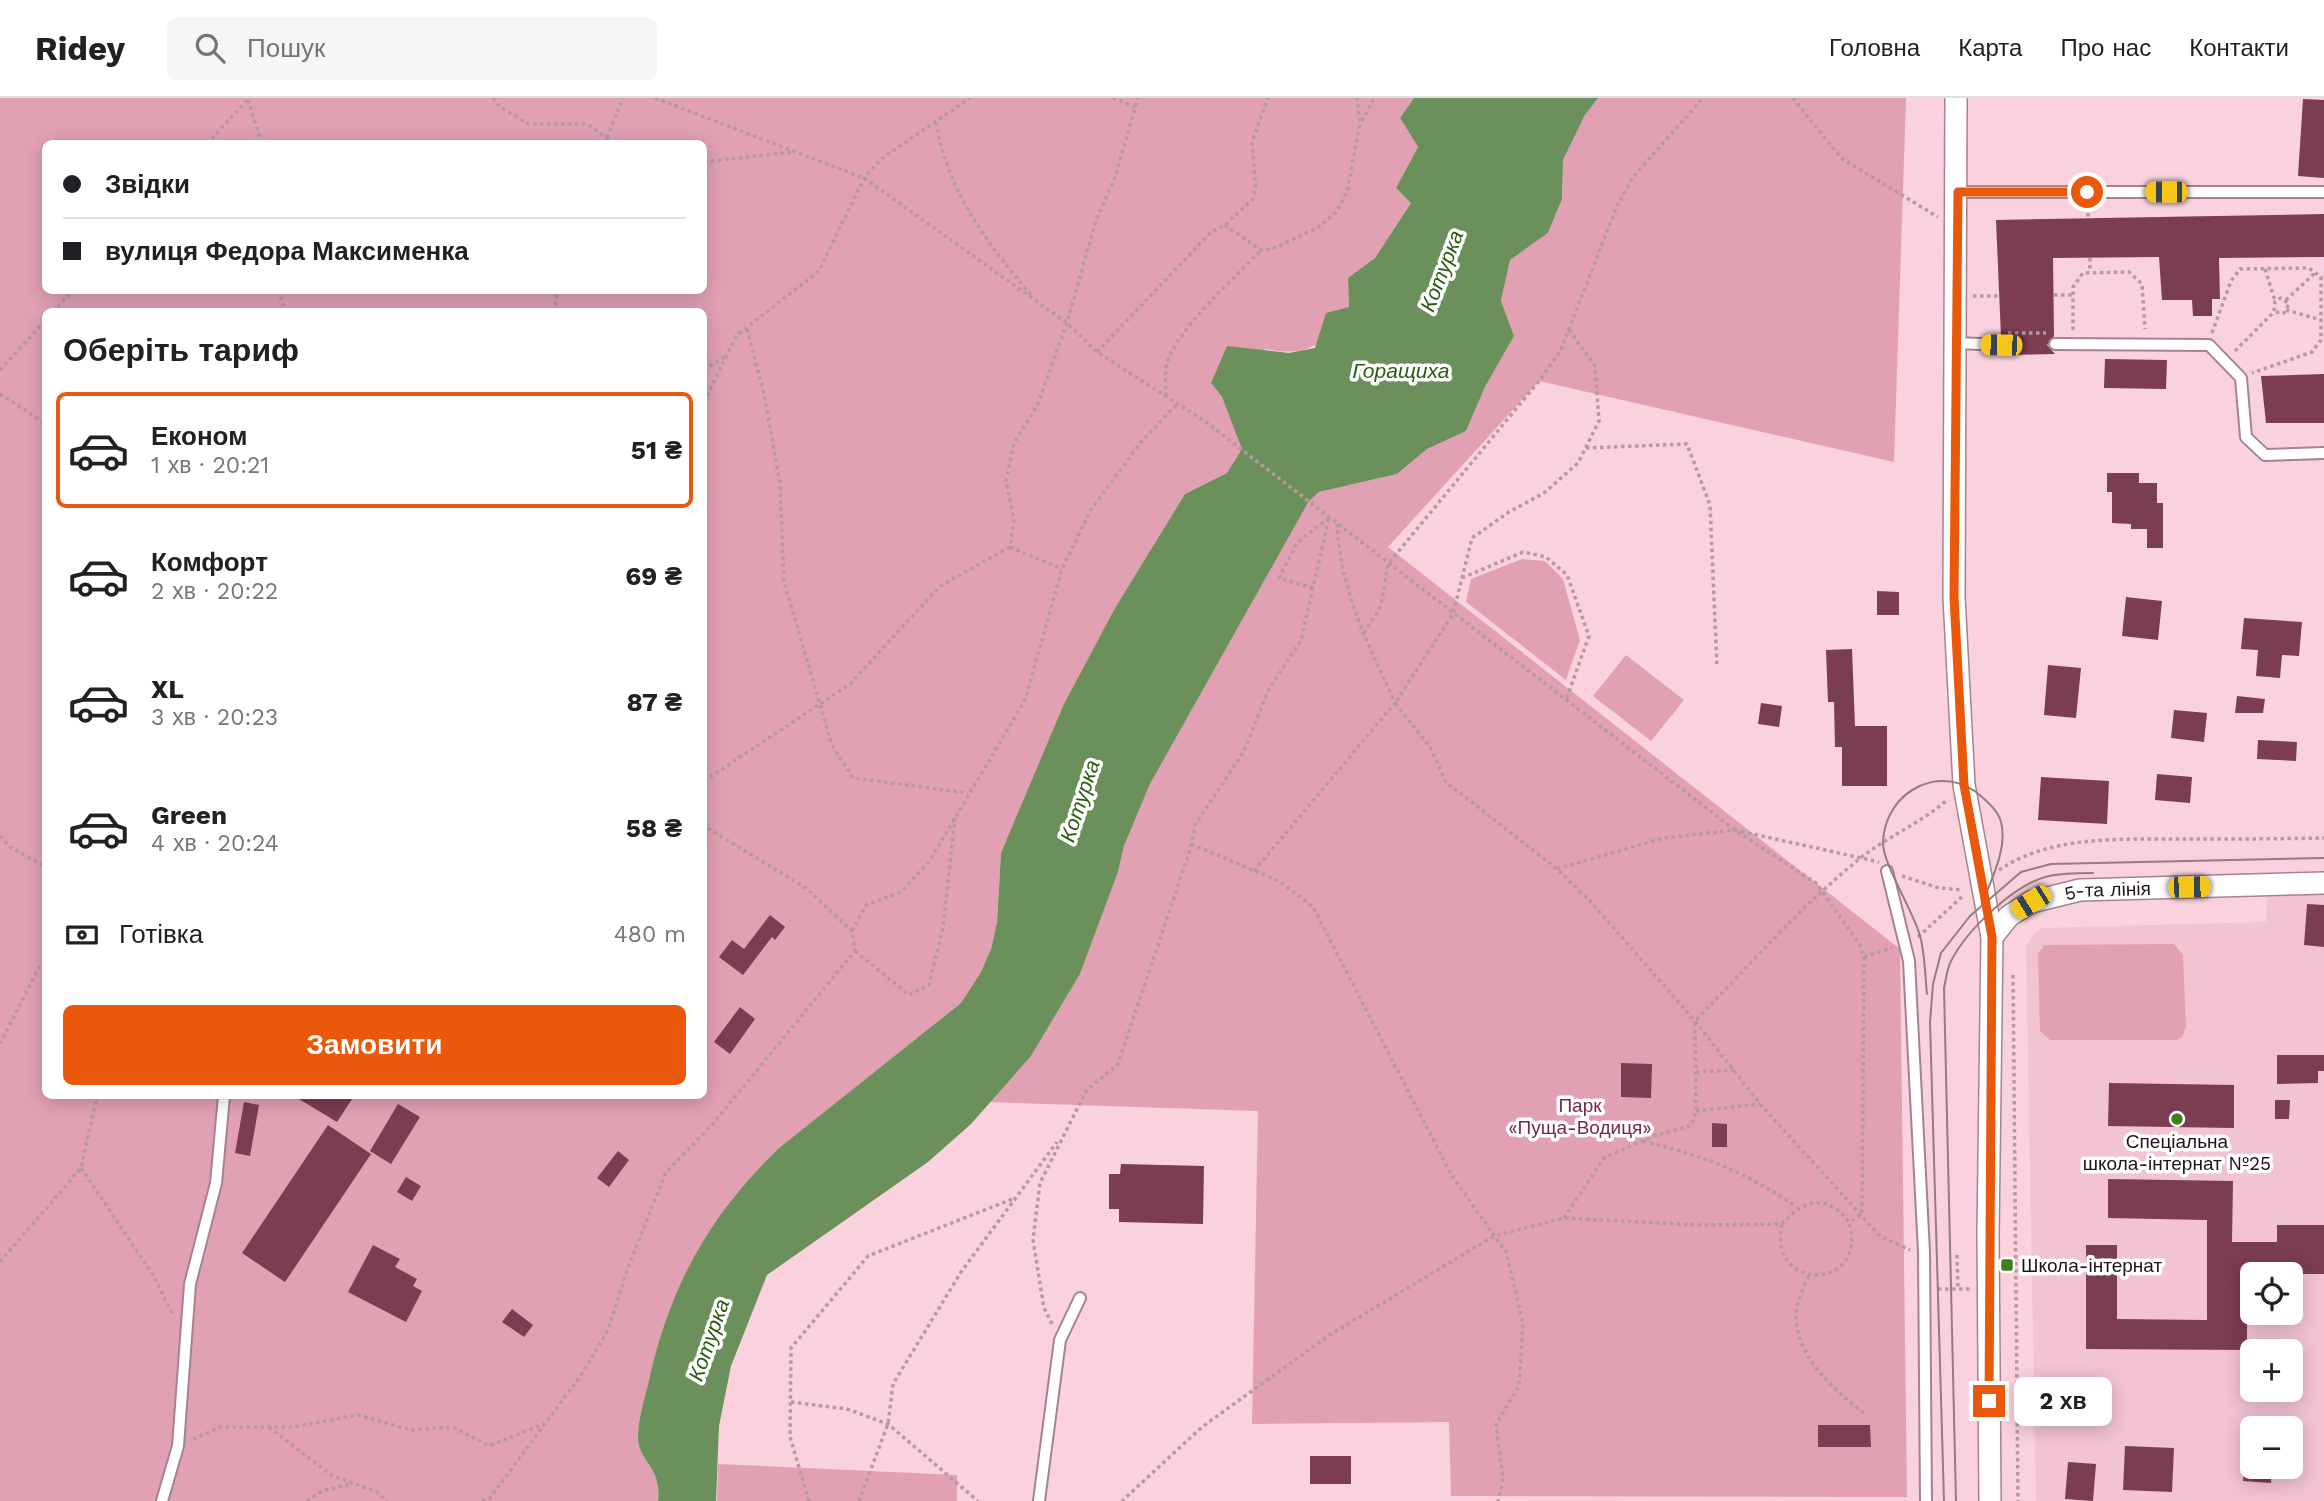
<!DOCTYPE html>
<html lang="uk">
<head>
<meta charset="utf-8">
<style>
	:root { --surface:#fff; --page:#f6f6f6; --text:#202124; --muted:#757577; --line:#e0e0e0; --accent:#ea580c }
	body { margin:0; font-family:"Work Sans",sans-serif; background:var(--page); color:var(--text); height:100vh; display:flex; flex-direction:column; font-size:26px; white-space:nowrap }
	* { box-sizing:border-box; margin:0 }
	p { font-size:23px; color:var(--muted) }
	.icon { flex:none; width:38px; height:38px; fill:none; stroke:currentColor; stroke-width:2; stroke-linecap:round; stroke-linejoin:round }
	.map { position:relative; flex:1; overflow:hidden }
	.drawer { position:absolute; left:42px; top:210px; width:665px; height:791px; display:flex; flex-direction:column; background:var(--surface); border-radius:10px; box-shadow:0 4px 18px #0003 }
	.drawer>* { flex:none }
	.banner { position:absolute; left:42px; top:42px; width:665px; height:154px; border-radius:10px; box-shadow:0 4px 18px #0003; display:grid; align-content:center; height:154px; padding:0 21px; background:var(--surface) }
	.controls { position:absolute; left:2240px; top:1164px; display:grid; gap:14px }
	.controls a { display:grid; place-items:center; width:63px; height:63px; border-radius:10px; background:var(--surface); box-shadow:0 4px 18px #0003; font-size:35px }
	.end { position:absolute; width:32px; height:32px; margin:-16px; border:9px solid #ea580c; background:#fff; box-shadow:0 0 0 4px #fff }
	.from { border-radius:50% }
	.bubble { position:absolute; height:49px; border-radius:10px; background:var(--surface); box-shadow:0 4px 18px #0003; font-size:23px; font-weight:700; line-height:49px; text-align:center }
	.car { position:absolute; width:21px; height:42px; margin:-21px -10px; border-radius:9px; box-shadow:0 0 5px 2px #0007; background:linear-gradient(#f5c518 24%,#345 0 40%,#f5c518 0 76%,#345 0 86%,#f5c518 0) }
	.banner b { display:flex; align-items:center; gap:24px; height:66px; font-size:26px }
	.banner b+b { border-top:2px solid var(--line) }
	.banner i { width:18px; height:18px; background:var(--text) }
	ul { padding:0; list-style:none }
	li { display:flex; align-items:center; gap:21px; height:116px; margin:0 14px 10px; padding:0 7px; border:4px solid transparent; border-radius:10px }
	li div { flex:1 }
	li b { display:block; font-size:26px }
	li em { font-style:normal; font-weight:700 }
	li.selected { border-color:var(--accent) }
	li>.icon { width:63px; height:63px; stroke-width:1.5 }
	h2 { padding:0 21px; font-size:32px; line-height:84px }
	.pay { display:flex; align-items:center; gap:18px; height:77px; padding:0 21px; font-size:26px }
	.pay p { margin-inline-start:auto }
	.action { display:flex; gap:14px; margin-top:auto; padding:14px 21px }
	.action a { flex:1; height:80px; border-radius:10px; background:var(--accent); color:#fff; font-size:28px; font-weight:700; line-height:80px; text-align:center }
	header { display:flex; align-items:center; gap:42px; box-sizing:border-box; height:98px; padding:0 35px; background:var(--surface); border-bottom:2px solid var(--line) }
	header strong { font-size:33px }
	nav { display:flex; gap:38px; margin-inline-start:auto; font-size:24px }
	.search { width:490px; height:63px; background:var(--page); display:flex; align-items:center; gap:18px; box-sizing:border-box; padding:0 24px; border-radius:10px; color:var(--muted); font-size:26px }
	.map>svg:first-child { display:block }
	.built { fill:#f2c3d0; fill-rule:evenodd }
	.green { fill:#e1a1b3; fill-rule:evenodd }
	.water { fill:#6b905b }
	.building { fill:#7a3d52 }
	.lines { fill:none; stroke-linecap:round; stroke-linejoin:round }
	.service-casing { stroke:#a7828c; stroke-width:14 }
	.minor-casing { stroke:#a7828c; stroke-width:24 }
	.path { stroke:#b898a1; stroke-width:3.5; stroke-dasharray:3.5 3.5; stroke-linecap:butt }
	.service { stroke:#fff; stroke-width:10 }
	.minor { stroke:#fff; stroke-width:21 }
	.tram { stroke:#977b83; stroke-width:2 }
	.route { stroke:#ea580c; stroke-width:9 }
	.poi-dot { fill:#407f1d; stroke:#fff; stroke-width:2.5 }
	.labels { text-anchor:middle; stroke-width:7; stroke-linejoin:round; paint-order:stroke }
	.street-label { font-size:19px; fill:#201317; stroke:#fff }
	.park-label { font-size:19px; fill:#792747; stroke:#fff }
	.poi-label { font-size:19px; fill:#201317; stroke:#fff }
	.water-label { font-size:21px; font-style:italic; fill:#2a5b0c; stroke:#fff }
</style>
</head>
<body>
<header>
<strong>Ridey</strong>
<div class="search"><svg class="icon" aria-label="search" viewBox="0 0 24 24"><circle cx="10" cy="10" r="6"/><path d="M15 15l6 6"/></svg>Пошук</div>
<nav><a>Головна</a><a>Карта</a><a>Про нас</a><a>Контакти</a></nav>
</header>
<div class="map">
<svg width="2324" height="1403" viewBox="0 0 2324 1403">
	<rect width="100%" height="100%" fill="#fad2dd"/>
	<path class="built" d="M2267,797H2324V1403H2036L2026,847L2040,830L2266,824ZM2252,1176H2291V1214H2252ZM2252,1253H2291V1292H2252ZM2252,1330H2291V1368H2252Z"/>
	<path class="green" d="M0,0H1414L1400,20L1418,49L1396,90L1411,105L1375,160L1348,180L1349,209C1319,245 1316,260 1266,251L1211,285L1222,299L1243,351L1227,375L1185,396L1115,510L1080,576L1001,755L997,825L991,851L981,874L961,905L779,1050C709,1117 671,1187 649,1281C645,1299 638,1320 638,1339C638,1364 662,1368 658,1403H0ZM46,46H704V192H46ZM46,214H704V998H46Z
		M1598,0H1906L1894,364L1539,283L1388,449L1900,851L1907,1399L1451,1398L1449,1324L1252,1326L1258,1013L989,1004L1031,958L1080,876L1118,774L1124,748L1150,686L1309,403L1319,394L1397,376L1427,351L1466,333L1485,289L1514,238L1501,203L1510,162L1548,135L1562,101L1563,62L1585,17Z
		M1522,461L1545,463L1563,481L1580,542L1566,582L1466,504L1471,481Z
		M1626,557L1684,602L1651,643L1593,598Z
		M2174,846L2183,857L2186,929L2182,939L2177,942H2050L2040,933L2038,856L2044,847Z
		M718,1366L957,1377V1403H717Z"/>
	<path class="water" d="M1414,0H1598L1585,17L1563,62L1562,101L1548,135L1510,162L1501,203L1514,238L1485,289L1466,333L1427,351L1397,376L1319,394L1309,403L1150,686L1124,748L1118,774L1080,876L1031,958L971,1026L928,1064L767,1177L731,1268L719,1328L716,1403H658C662,1368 638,1364 638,1339C638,1322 644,1302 648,1286C669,1190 708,1118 779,1050L961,905L981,874L991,851L997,825L1001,755L1064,606L1115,510L1185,396L1227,375L1242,351L1222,299L1211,285L1227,248L1289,255L1315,250L1326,215L1349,209L1348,180L1375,160L1411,105L1396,90L1418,49L1400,20Z"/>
	<path class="building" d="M2303,1L2324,2V80L2298,78Z
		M2324,116V159L2219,160L2220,201H2212V218H2193L2192,202H2162L2159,159L2053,160L2054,238L2047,247L2055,256L2001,257L2009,247L2001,239L1996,122Z
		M2105,261L2167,262L2166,291L2104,290Z
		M2324,276V325H2266L2261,278Z
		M2107,375H2139V385H2157V405H2163V450H2147V431H2131V426L2112,425V394H2107Z
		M1877,493L1899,494V517H1877Z
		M2126,499L2162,503L2158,542L2122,538Z
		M2244,520L2302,524L2299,558L2282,557L2280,580L2256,578L2258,552L2241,551Z
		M1852,551L1855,628H1887V688H1842V649H1835L1834,604H1828L1826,552Z
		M2048,567L2081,570L2076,620L2044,617Z
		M2237,598L2265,601L2263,615H2235Z
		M1761,605L1782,608L1779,629L1758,626Z
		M2174,612L2207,615L2204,644L2171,640Z
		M2258,642L2297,644L2296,663L2257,661Z
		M2157,676L2192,679L2190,705L2155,702Z
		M2041,679L2109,683L2107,726L2038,722Z
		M2307,806L2324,807V849L2304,847Z
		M770,817L785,829L775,842L772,839L743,877L719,859L732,842L744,851Z
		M740,909L755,921L730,956L714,944Z
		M2277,957H2324V973H2318V985L2277,986Z
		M1621,965L1652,966L1651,1000L1621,999Z
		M2109,985L2234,987V1030L2108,1028Z
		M294,998H354L337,1024Z
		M2275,1002H2290L2289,1021H2275Z
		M244,1004L259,1007L250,1058L235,1055Z
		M398,1006L420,1019L391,1066L370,1053Z
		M1712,1025L1727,1026V1049H1712Z
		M328,1027L371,1056L285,1184L242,1155Z
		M618,1053L629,1062L609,1089L597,1080Z
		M1121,1066L1204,1068L1203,1126L1119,1124V1111H1109V1076H1120Z
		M406,1079L421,1088L412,1103L397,1094Z
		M2108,1081L2233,1083L2232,1144H2277V1127H2324V1176H2247V1252L2086,1251V1147H2117V1221L2207,1222V1122L2108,1120Z
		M373,1147L400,1161L395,1169L417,1181L413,1188L422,1193L406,1224L348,1194Z
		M512,1211L533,1227L524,1239L502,1224Z
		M1818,1327H1870L1871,1349H1818Z
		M2125,1348L2174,1350L2172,1394L2123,1392Z
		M1310,1358H1351V1386H1310Z
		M2068,1364L2096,1366L2093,1403L2065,1401Z
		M2244,1368H2272L2271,1385L2243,1383Z"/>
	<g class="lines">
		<defs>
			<path id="service" d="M1958,94H2324
				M1957,245L2001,247
				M2055,246L2209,247L2241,280L2246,339L2265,357L2324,355
				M1887,773L1909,863L1924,1154L1926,1403
				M162,1403L178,1348L190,1186L216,1085L224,998
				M1039,1403L1060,1242L1080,1200"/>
			<g id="minor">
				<path d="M1956,0L1954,499L1964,687L1992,839L1988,1136L1990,1403"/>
				<path id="s1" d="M1992,839L2009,818L2031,804L2080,792L2324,785"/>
			</g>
		</defs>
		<use href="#service" class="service-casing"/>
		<use href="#minor" class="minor-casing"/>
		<path class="path" d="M493,0L500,9L529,26H587L615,46
			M655,0L864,80L1067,225L1097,254L1206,324L1735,732L1816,785L1860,847L1864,859L1862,1116L1849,1124C1827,1095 1804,1101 1782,1126L1699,1127L1564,1120L1494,1138L1328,1238L1202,1329L1122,1403
			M1113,0L1135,9
			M1793,0L1841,60L1938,119
			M248,2L262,46
			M1362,23L1374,0
			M936,24C947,93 988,147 1033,199
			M207,46L249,0
			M604,46L623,0
			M704,64L792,54
			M2088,108V120
			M1225,127L1261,152L1272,151L1319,129L1337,113L1347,94L1360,25L1357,0
			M2090,160V174
			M2265,171L2275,203
			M278,192L286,214
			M2054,197H2072
			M1973,198H1999
			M2286,202L2315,175
			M2286,212L2321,222
			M53,214L73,192
			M554,214L558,192
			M747,231L764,296L780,385L784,484L832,647L853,680L968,695
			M1569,232L1595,268L1599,323L1578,365L1544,395L1509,414L1472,440L1453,516L1395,605L1430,649L1446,684L1557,771L1590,803L1695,923L1760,1006L1880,1138L1910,1152
			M2073,232V189L2083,175L2129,174L2142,186L2145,231
			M2008,235H2046
			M2212,235L2231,183L2240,171L2309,170L2321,179V242L2312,254L2252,275
			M2235,253L2274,214L2275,203L2281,200L2289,206L2284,215L2274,214
			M1097,254L1211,134L1225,127L1252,102L1256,90L1252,44L1268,0
			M0,272L46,222
			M704,272L726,258
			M0,296L46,326
			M1166,298C1166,288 1164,275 1167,265C1176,232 1236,179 1261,152
			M704,304L736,238L819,173L864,80L881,61L970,0
			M1586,350L1687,346L1710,407L1717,569
			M1010,449L1062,471
			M1462,480L1523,454L1546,459L1567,477L1589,538L1566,602
			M1313,490L1279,480L1297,445L1327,421
			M1364,535L1381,508L1388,466L1539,283L1560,254L1617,108L1633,79L1703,0
			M704,683L850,586L940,488L1010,449L1014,422L1006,383L1014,345L1037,308L1067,225L1095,125L1115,79L1138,0
			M0,738L10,749L46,769
			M1191,746L1279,783L1313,809L1452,1078L1506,1154L1523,1225L1519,1288L1496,1326L1503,1382L1498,1403
			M1557,771L1663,740L1735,732L1879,764
			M1999,772C2054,735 2127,742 2191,741C2235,741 2280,741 2324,740
			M1254,773L1395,605C1367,543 1341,495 1337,426
			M1902,778L1939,790L1963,792
			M852,833L866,807L901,794L929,764L1025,602L1062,471L1090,413L1141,344L1177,306
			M1918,839L1964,797
			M855,853L909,897L929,887L943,830L955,720
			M1864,859L1892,850
			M2013,877L2018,1403
			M0,946L38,871L46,862
			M1696,974L1735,972
			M1696,1013L1760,1006
			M1643,1043C1704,1058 1744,1073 1797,1109
			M81,1070L153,1177L173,1217
			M1564,1120L1604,1060L1653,1038L1691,1028L1696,1013L1695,923C1748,869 1799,810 1858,762C1886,739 1920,726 1947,702
			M1782,1126C1767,1195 1869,1194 1849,1124
			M1957,1157L1958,1191H1971
			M0,1164L81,1070L97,998
			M1808,1178C1804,1190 1795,1207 1796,1219C1797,1261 1837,1295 1867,1317
			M1938,1191H1958
			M1052,1226L1044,1210L1033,1142L1040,1085L1086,993L1118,966L1190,752L1195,727L1244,653L1268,593L1301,542L1329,419
			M791,1304L847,1311L888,1326L978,1403
			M269,1329L331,1377L377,1394L387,1403
			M193,1341L221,1329H292L358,1317L411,1332L453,1329L489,1348L544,1326
			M307,1403L322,1393L350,1386
			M482,1403L490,1400L584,1273L608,1232L629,1167L666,1074L711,1028L855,853L852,833L806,790L704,728
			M809,1403L790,1339L791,1250L868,1158L1015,1100
			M859,1403L888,1326L893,1286L961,1174L1057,1044"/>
		<use href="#service" class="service"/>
		<use href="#minor" class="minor"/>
		<path class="tram" d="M1927,896C1925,877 1925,856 1920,838C1914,814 1882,765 1883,744C1885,692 1943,663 1982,699C1989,705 1999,715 2001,724C2008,751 1991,781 1982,806
			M1944,1403L1930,924L1933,886L1941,855L1970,818L2021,774L2051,766L2324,760
			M1956,1403L1944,890C1946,881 1947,871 1951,863C1967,832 2014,786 2049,778C2063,775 2078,775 2093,775"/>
	</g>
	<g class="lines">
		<path class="route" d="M1989,1303L1992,839L1964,687L1954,499L1958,94H2087"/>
	</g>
	<g class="poi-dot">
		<circle cx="2177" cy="1021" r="7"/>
		<rect x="2000" y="1160" width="14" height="14" rx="3.5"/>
	</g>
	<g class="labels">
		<g class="street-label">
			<text dy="7" stroke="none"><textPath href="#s1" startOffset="131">5-та лінія</textPath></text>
		</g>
		<g class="park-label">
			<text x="1580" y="1014">Парк<tspan x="1580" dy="22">«Пуща-Водиця»</tspan></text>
		</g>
		<g class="poi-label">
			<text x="2177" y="1050">Спеціальна<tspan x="2177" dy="22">школа-інтернат №25</tspan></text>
			<text x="2021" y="1174" text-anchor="start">Школа-інтернат</text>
		</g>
		<g class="water-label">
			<text transform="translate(1442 173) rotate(-69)" y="7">Котурка</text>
			<text x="1401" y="280">Горащиха</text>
			<text transform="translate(1080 703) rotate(-72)" y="7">Котурка</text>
			<text transform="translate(709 1242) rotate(-71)" y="7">Котурка</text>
		</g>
	</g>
</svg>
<div class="controls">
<a><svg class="icon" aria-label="locate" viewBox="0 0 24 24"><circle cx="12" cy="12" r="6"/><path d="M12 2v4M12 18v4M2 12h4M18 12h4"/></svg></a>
<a>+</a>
<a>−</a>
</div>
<i class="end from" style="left:2087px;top:94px"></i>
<i class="end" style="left:1989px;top:1303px"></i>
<div class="bubble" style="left:2014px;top:1279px;width:98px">2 хв</div>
<i class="car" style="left:2166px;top:94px;rotate:270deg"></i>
<i class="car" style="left:2001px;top:247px;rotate:271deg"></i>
<i class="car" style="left:2189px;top:789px;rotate:89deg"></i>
<i class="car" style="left:2031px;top:804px;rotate:238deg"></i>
<div class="banner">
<b><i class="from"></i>Звідки</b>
<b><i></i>вулиця Федора Максименка</b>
</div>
<section class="drawer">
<h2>Оберіть тариф</h2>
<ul>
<li class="selected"><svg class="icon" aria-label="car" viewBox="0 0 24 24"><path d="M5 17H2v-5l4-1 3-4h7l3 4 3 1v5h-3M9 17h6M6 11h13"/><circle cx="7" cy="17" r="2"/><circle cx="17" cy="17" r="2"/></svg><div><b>Економ</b><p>1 хв · 20:21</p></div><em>51 ₴</em></li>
<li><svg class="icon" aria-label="car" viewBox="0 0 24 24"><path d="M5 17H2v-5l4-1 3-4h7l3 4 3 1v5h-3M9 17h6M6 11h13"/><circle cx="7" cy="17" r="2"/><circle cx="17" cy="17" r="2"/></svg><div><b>Комфорт</b><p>2 хв · 20:22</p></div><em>69 ₴</em></li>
<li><svg class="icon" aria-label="car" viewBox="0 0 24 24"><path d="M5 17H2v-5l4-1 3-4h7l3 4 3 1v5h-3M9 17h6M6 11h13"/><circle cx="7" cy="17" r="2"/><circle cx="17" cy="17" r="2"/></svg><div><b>XL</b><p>3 хв · 20:23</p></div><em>87 ₴</em></li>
<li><svg class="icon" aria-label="car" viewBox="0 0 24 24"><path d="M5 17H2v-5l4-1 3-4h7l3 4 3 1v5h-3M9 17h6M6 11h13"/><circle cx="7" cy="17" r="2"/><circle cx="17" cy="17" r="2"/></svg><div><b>Green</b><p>4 хв · 20:24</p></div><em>58 ₴</em></li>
</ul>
<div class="pay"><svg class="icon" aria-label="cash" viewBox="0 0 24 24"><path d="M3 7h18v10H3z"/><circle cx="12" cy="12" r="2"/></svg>Готівка<p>480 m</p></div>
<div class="action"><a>Замовити</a></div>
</section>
</div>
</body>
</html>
